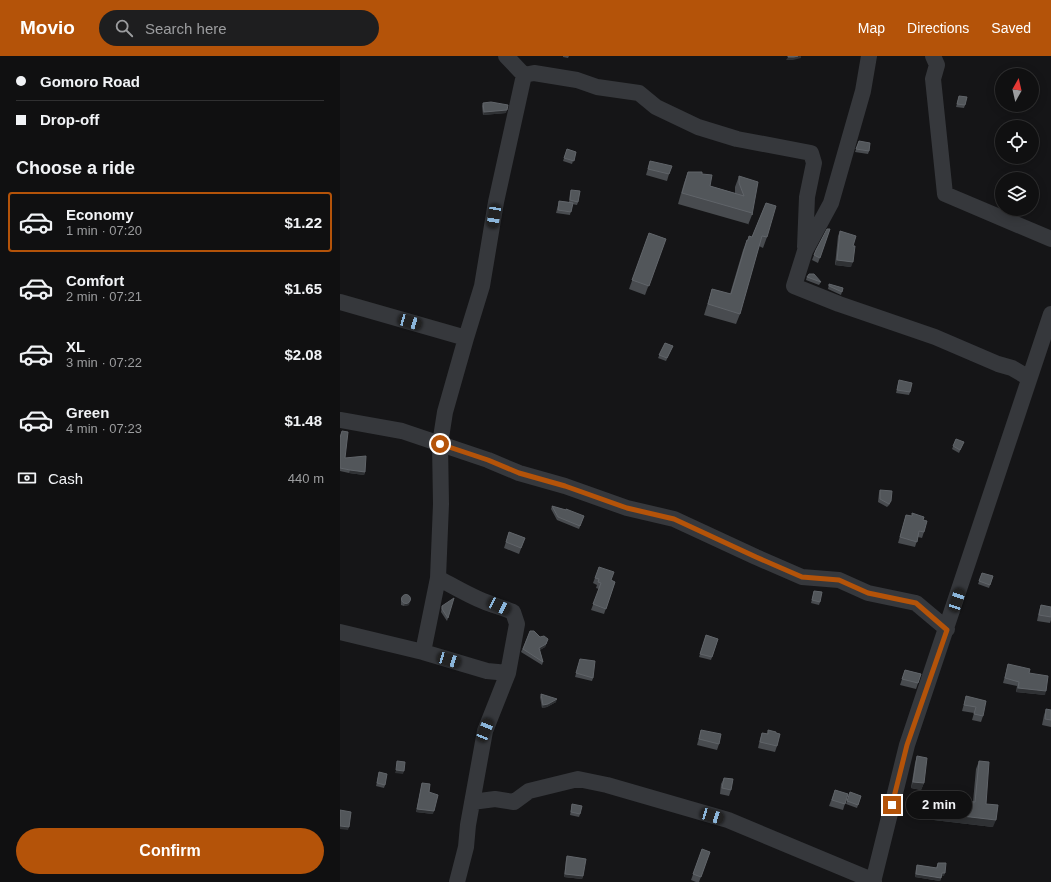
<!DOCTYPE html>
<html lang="en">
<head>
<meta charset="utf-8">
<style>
	:root { --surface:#101011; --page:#1e1e1f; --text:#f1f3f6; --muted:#9c9d9f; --line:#303031; --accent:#b45309 }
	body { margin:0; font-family:Arial,sans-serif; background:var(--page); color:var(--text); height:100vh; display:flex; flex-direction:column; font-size:15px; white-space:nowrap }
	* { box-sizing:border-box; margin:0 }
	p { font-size:13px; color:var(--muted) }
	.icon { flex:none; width:22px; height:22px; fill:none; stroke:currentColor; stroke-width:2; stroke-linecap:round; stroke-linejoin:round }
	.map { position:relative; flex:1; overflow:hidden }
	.panel { display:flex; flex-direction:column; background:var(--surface); width:340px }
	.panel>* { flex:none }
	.guide { display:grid; align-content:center; height:88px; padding:0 16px; background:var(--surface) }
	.needle { width:26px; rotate:8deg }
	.controls { position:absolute; left:655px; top:12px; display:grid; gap:8px }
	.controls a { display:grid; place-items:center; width:44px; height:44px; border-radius:50%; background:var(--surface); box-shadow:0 2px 10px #0003,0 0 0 1px var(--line); font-size:20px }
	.end { position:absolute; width:18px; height:18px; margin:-9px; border:5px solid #b45309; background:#fff; box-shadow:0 0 0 2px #fff }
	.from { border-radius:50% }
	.bubble { position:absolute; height:28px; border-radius:14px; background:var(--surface); box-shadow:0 2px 10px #0003,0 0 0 1px var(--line); font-size:13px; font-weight:800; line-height:28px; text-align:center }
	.car { position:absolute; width:12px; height:24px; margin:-12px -6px; border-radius:5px; box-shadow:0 0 3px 1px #0007; background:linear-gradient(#222 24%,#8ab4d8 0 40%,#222 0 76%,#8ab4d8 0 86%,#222 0) }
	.guide b { display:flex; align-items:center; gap:14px; height:38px; font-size:15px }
	.guide b+b { border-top:1px solid var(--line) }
	.guide i { width:10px; height:10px; background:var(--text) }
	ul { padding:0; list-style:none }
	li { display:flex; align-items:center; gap:12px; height:60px; margin:0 8px 6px; padding:0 8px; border:2px solid transparent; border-radius:4px }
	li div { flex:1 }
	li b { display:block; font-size:15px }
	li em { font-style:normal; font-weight:800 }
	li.active { border-color:var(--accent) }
	li>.icon { width:36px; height:36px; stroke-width:1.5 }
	h2 { padding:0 16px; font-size:18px; line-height:48px }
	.pay { display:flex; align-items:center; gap:10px; height:44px; padding:0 16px; font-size:15px }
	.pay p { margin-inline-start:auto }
	.button { display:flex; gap:8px; margin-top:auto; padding:8px 16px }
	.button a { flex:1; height:46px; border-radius:24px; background:var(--accent); color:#fff; font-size:16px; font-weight:800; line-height:46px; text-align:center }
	header { display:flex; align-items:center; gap:24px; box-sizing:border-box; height:56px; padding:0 20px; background:var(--accent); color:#fff }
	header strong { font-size:19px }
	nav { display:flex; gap:22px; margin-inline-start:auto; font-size:14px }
	.search { width:280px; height:36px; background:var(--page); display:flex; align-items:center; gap:10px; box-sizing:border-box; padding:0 14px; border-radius:22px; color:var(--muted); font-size:15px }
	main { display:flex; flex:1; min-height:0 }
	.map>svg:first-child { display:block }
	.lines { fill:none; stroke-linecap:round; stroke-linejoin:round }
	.minor { stroke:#36383c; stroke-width:16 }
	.wall { fill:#484b4f }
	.shaded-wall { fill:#2f3134 }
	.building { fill:#52565a; stroke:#606469 }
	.route { stroke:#b45309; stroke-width:5 }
</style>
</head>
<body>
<header>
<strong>Movio</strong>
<div class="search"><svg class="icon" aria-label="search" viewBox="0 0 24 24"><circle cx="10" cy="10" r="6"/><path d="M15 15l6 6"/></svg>Search here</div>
<nav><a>Map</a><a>Directions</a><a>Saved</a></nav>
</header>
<main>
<section class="panel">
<div class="guide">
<b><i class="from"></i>Gomoro Road</b>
<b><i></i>Drop-off</b>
</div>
<h2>Choose a ride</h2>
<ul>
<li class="active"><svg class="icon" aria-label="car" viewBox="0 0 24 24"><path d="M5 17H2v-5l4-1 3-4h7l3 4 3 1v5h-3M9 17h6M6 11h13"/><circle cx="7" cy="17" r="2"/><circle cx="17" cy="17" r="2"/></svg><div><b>Economy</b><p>1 min · 07:20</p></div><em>$1.22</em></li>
<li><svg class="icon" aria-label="car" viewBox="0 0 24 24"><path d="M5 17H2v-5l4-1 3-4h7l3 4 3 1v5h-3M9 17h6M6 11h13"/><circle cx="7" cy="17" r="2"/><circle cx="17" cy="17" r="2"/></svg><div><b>Comfort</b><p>2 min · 07:21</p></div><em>$1.65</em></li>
<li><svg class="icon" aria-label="car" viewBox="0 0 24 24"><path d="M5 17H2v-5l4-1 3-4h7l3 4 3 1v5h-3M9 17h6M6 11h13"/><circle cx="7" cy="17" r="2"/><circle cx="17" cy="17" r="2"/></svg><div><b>XL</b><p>3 min · 07:22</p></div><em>$2.08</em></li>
<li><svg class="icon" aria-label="car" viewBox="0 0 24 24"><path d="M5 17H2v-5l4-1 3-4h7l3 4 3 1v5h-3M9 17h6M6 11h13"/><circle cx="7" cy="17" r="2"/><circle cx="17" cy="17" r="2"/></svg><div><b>Green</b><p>4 min · 07:23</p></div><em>$1.48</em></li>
</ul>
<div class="pay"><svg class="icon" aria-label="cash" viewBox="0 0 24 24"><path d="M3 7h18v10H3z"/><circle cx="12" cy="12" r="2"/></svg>Cash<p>440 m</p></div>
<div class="button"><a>Confirm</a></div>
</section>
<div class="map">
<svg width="711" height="826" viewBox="0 0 711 826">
	<rect width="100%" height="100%" fill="#151517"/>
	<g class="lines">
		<path class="minor" d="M529,0L523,35L491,147L465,195L454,230L499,248L595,281L658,308L672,312L689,322
			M593,0L597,9L593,23L605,138L711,183
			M184,19L194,17L237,24L257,31L299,37L316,51L358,71L397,83L471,97L474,107L467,141L465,191
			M0,246L126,282
			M0,364L62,375L148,404L179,417L225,430L287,452L334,463L416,501L462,521L499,524L528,537L576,547L607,573
			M0,576L83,596L147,615L168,617
			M83,596L98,522
			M132,746L155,743L174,746L189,735L238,723L267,729L388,764L534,825
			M117,826L126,791L128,769L145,675L168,617L177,568L173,556C163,552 153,549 143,545C128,539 113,530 98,522L101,448L100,388L105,356L126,282L142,230L156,146L184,19L166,0
			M533,826L567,689L711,258"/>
	</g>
	<path class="wall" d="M223,0H229L228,2L223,1Z
		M619,40L625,49L624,52L616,51Z
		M143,47L166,57L143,59L142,50Z
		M519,85L529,95L528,98L515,96Z
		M227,93L236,96L232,108L223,105Z
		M310,105L329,118L327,125L306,119Z
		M348,116L362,118L370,130L395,137V131L399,120L412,159L408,169V168L338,148L344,127Z
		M231,134L238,146L237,149L232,148L230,159L216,157L219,145L229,146L230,137Z
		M426,147L427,181L423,192L419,190L400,258L396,268L364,259L372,233L390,238L403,194L407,184H408L412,181Z
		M490,173L478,207L472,204L476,194Z
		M500,175L513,190L511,211L495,209L498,180Z
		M309,177L326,183L305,239L289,233Z
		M467,220L481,226L479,229L466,224Z
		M489,228L503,232L501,239L488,233Z
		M325,287L333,290L326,305L318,302Z
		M559,324L570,336L569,339L556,337Z
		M2,375L5,402L25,416L24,419L9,417L0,415V380Z
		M616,383L624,386L619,397L612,393Z
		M540,434L550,448L547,451L538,446L539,437Z
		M212,450L244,460L239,473L217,464L211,453Z
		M566,459L583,464L584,476L582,482L578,481L575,491L558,487Z
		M169,476L185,482L179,498L164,492Z
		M259,511L271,524L275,526L264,558L251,554L259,533L256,532L257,529L253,527Z
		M642,517L653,520L649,532L638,528Z
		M474,535L480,546L479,549L471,547Z
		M62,541L69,549L64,550L61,549V544Z
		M701,549L711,551V564L710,567L697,565L699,555Z
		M102,550L108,562L107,565L101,556Z
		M190,575L200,581L207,586L205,591L200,594L203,606L202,609L181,596Z
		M366,579L378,583L371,604L359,601Z
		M240,603L253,622L252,625L235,621Z
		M668,608L689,617L705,639L676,636L677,630L663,627Z
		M565,614L581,618L576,633L560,629Z
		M201,638L216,646L207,651L202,652L200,641Z
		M626,640L643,660L641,666L632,664L634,657L622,655Z
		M706,653L711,654V671L702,669L704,659Z
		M361,674L379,688L377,694L357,689Z
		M428,674L436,677L437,690L435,696L418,692L420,683L422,677L427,678Z
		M577,700L584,727L581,734L571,732L575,707Z
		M639,705L646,748L653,771L577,762L578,748L581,741L622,746V745L633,746L636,713Z
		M39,716L45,729L44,732L36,730Z
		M384,722L391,734L389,740L380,738L381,728Z
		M82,727L89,736L93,758L76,756Z
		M495,734L508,738L503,754L489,750Z
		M510,736L521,740L517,752L506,748Z
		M232,748L240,758L239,761L230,759Z
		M362,793L370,796L359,826H356L351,824Z
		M227,800L243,820L242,823L224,821L226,803Z
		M598,807L604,820H602L600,825L575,821L576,812L577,809L596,812Z"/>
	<path class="shaded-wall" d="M458,0H461V2L453,4H446L448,1Z
		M167,54L166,57L143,59L144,56Z
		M497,204L513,206L511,211L495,209Z
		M10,414L25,416L24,419L9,417Z
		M70,546L69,549L64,550L65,547Z
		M208,583L205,591L198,595L199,592Z
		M678,632L706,635L705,639L676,636Z
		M217,643L216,646L207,651L202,652L203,649Z
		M56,714L64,715L63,718L55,717Z
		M573,726L584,727L581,734L571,732Z
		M77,753L94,755L93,758L76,756Z
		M579,755L656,764L653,771L577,762Z
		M0,770L9,771L8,774L0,773Z
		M602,817H605L604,820H601Z
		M225,818L243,820L242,823L224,821Z
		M576,818L601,822L600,825L575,821Z"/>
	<path class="building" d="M448,0H458L454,1H448Z
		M619,40L627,41L625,49L617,48Z
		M151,46L168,49L167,54L144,56L143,47Z
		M519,85L530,87L529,95L516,93Z
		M227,93L236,96L234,105L224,102Z
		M310,105L332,110L329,118L308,113Z
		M348,116H362V118L372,119L370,130L404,140L399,127V120L418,126L412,159V157L342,137Z
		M231,134L240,135L238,146L230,144Z
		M219,145L233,147L231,156L218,154Z
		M426,147L436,150L427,181L422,180L400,258L368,248L372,233L391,238L407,184H408L409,180L412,181Z
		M487,173H490L480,202L474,199L476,194Z
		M500,175L516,180L513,190H515L513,206L497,204Z
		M309,177L326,183L309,230L292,224Z
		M469,218H474L481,226L467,221Z
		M489,228L503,232L502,236L489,230Z
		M325,287L333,290L327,302L319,299Z
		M559,324L572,327L570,336L557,334Z
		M2,375L8,376L5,402L26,400L25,416L10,414L0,412V382Z
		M616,383L624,386L620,394L613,390Z
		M540,434L552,435L551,445L549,448L540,443Z
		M212,450L226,454V453L244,460L240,470L218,461Z
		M572,457L584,461L583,464L587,465L584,476L579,475L577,486L560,481L566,459L572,460Z
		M169,476L185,482L181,492L166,486Z
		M259,511L274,516L271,524L275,526L266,553L253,548L261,527L258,526L259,523L255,522Z
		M642,517L653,520L650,529L639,525Z
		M474,535L482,536L480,546L472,544Z
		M61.5 543a4.5 4.5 0 1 1 9 0a4.5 4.5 0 1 1-9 0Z
		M114,542L108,562L102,553V550Z
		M701,549L711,551V561L699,559Z
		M190,575H194L200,581L204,580L208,583L206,588L199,592L203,606L183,593Z
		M366,579L378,583L372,601L360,598Z
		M240,603L255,605L253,622L236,617Z
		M668,608L690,613L689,617L708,620L706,635L678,632L679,626L665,622Z
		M565,614L581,618L578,627L562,623Z
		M201,638L217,643L208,648L203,649Z
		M626,640L646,645L643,660L634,658L636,651L624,649Z
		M706,653L711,654V664L705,663Z
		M361,674L381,678L379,688L359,683Z
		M428,674L436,676V677L440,678L437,690L420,686L422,677L428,678Z
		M577,700L587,702L584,727L573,726Z
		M57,705L65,706L64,715L56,714Z
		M639,705L649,706L646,748L658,749L656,764L579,755L581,741L622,746V745L635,746Z
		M39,716L47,718L45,729L37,727Z
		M384,722L393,723L391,734L382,732Z
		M82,727L90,728L89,736L98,739L94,755L77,753Z
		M495,734L508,738L505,748L492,744Z
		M510,736L521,740L518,749L507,745Z
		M232,748L242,750L240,758L231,756Z
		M0,754L11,756L9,771L0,770Z
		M362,793L370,796L361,821L353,818Z
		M227,800L246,803L243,820L225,818Z
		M598,807H606L605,817H602L601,822L576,818L577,809L597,812Z"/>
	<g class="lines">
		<path class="route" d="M100,388L148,404L179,417L225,430L287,452L334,463L416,501L462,521L499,524L528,537L576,547L607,574L567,689L552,749"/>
	</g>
</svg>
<div class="controls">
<a><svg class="needle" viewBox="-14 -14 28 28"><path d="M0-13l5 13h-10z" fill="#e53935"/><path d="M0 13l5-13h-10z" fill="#9c9d9f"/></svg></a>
<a><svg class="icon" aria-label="locate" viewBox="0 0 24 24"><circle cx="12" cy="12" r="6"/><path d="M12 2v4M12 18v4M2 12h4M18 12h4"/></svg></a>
<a><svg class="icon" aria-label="layers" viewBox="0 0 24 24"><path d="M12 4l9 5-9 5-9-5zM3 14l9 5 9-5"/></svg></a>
</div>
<i class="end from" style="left:100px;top:388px"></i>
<i class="end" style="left:552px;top:749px"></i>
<div class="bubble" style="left:566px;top:735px;width:66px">2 min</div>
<i class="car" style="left:154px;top:160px;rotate:189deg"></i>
<i class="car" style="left:70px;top:266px;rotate:106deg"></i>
<i class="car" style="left:617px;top:544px;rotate:18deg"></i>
<i class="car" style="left:159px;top:550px;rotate:116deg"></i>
<i class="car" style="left:109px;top:604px;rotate:107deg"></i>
<i class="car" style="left:145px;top:674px;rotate:22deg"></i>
<i class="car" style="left:372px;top:760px;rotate:107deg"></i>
</div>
</main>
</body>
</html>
